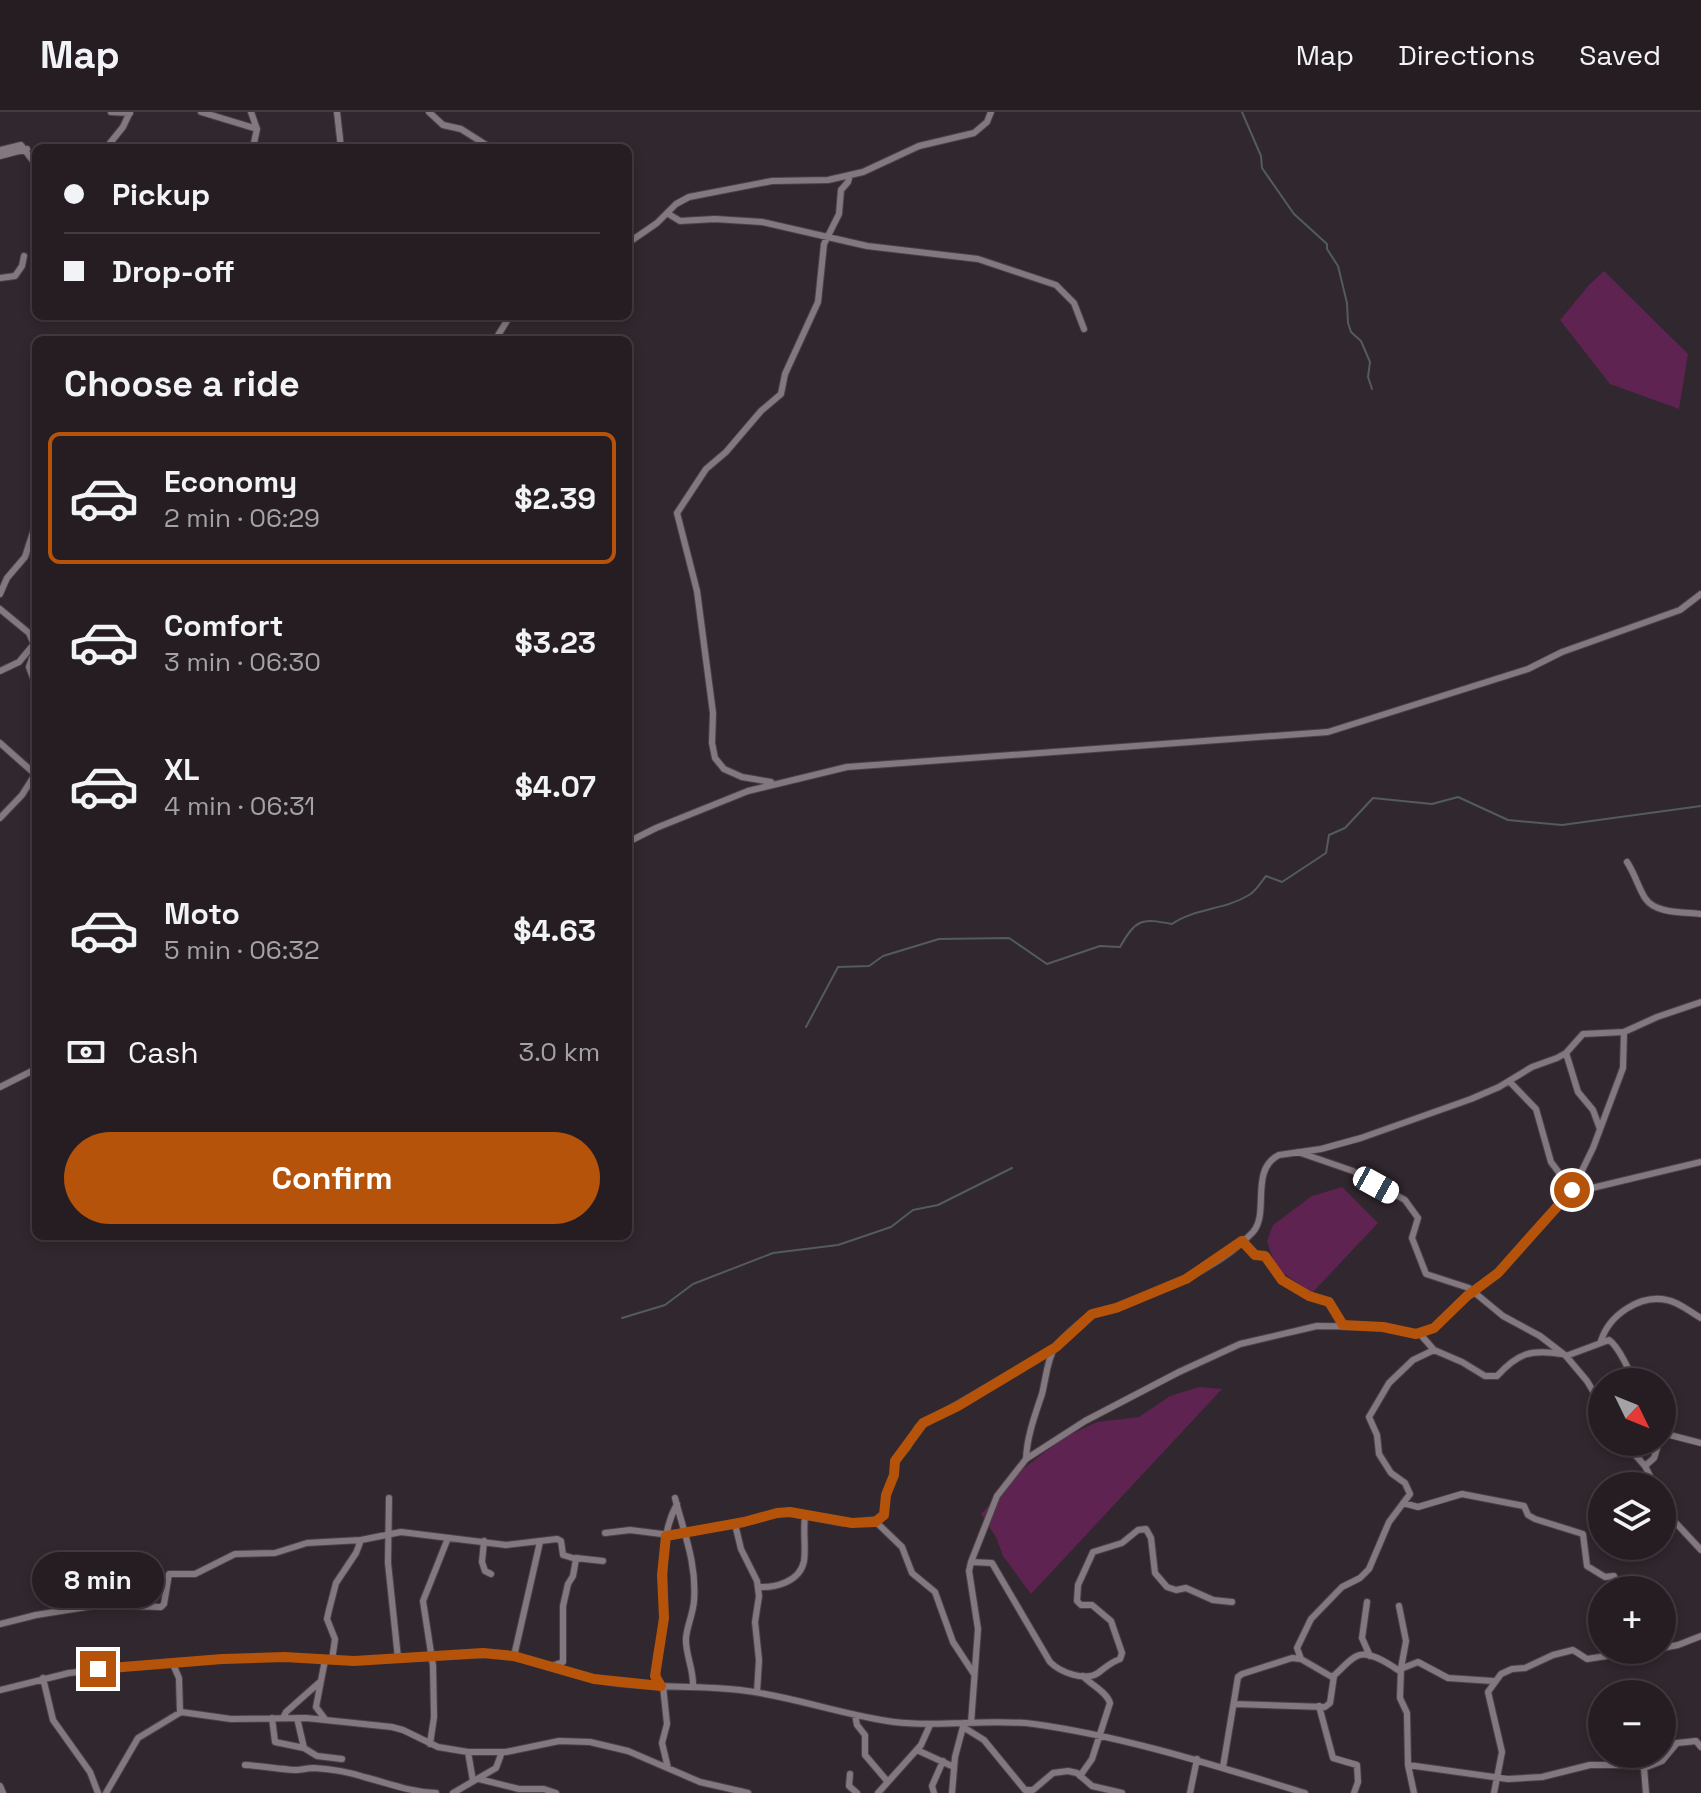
<!DOCTYPE html>
<html lang="en">
<head>
<meta charset="utf-8">
<style>
	:root { --surface:#251d22; --page:#312a2f; --text:#f1f3f6; --muted:#a3a2a5; --line:#423b40; --accent:#b45309 }
	body { margin:0; font-family:"Space Grotesk",sans-serif; background:var(--page); color:var(--text); height:100vh; display:flex; flex-direction:column; font-size:30px; white-space:nowrap }
	* { box-sizing:border-box; margin:0 }
	p { font-size:26px; color:var(--muted) }
	.icon { flex:none; width:44px; height:44px; fill:none; stroke:currentColor; stroke-width:2; stroke-linecap:round; stroke-linejoin:round }
	.map { position:relative; flex:1; overflow:hidden }
	.sheet { position:absolute; left:32px; top:224px; width:600px; height:904px; display:flex; flex-direction:column; background:var(--surface); border-radius:12px; box-shadow:0 4px 12px #0003,0 0 0 2px var(--line) }
	.sheet>* { flex:none }
	.guide { position:absolute; left:32px; top:32px; width:600px; height:176px; border-radius:12px; box-shadow:0 4px 12px #0003,0 0 0 2px var(--line); display:grid; align-content:center; height:176px; padding:0 32px; background:var(--surface) }
	.needle { width:52px; rotate:133deg }
	.controls { position:absolute; left:1588px; top:1256px; display:grid; gap:16px }
	.controls a { display:grid; place-items:center; width:88px; height:88px; border-radius:50%; background:var(--surface); box-shadow:0 4px 12px #0003,0 0 0 2px var(--line); font-size:40px }
	.end { position:absolute; width:36px; height:36px; margin:-18px; border:10px solid #b45309; background:#fff; box-shadow:0 0 0 4px #fff }
	.from { border-radius:50% }
	.bubble { position:absolute; height:56px; border-radius:28px; background:var(--surface); box-shadow:0 4px 12px #0003,0 0 0 2px var(--line); font-size:26px; font-weight:700; line-height:56px; text-align:center }
	.car { position:absolute; width:24px; height:48px; margin:-24px -12px; border-radius:10px; box-shadow:0 0 6px 2px #0007; background:linear-gradient(#fff 24%,#345 0 40%,#fff 0 76%,#345 0 86%,#fff 0) }
	.guide b { display:flex; align-items:center; gap:28px; height:76px; font-size:30px }
	.guide b+b { border-top:2px solid var(--line) }
	.guide i { width:20px; height:20px; background:var(--text) }
	ul { padding:0; list-style:none }
	li { display:flex; align-items:center; gap:24px; height:132px; margin:0 16px 12px; padding:0 16px; border:4px solid transparent; border-radius:12px }
	li div { flex:1 }
	li b { display:block; font-size:30px }
	li em { font-style:normal; font-weight:700 }
	li.on { border-color:var(--accent) }
	li>.icon { width:72px; height:72px; stroke-width:1.5 }
	h2 { padding:0 32px; font-size:36px; line-height:96px }
	.pay { display:flex; align-items:center; gap:20px; height:88px; padding:0 32px; font-size:30px }
	.pay p { margin-inline-start:auto }
	.cta { display:flex; gap:16px; margin-top:auto; padding:16px 32px }
	.cta a { flex:1; height:92px; border-radius:48px; background:var(--accent); color:#fff; font-size:32px; font-weight:700; line-height:92px; text-align:center }
	header { display:flex; align-items:center; gap:48px; box-sizing:border-box; height:112px; padding:0 40px; background:var(--surface); border-bottom:2px solid var(--line) }
	header strong { font-size:38px }
	nav { display:flex; gap:44px; margin-inline-start:auto; font-size:28px }
	.map>svg:first-child { display:block }
	.green { fill:#5e2351 }
	.lines { fill:none; stroke-linecap:round; stroke-linejoin:round }
	.stream { stroke:#525b5f; stroke-width:2 }
	.minor-casing { stroke:#4a4247; stroke-width:8 }
	.minor { stroke:#847880; stroke-width:6 }
	.route { stroke:#b45309; stroke-width:10 }
</style>
</head>
<body>
<header>
<strong>Map</strong>
<nav><a>Map</a><a>Directions</a><a>Saved</a></nav>
</header>
<div class="map">
<svg width="1701" height="1681" viewBox="0 0 1701 1681">
	<rect width="100%" height="100%" fill="#31272e"/>
	<path class="green" d="M1604,159L1688,242L1679,297L1610,272L1560,208L1589,173Z
		M1342,1075L1378,1111L1312,1181L1276,1156L1267,1129L1273,1113L1312,1084Z
		M1199,1275L1222,1277L1031,1482L1003,1444L996,1425L981,1402L1023,1357L1063,1326L1097,1310L1139,1305L1170,1284Z"/>
	<g class="lines">
		<path class="stream" d="M1242,0L1261,44L1262,56L1294,102L1327,132V137L1338,154L1347,191L1348,211L1351,220L1361,229L1370,250L1368,265L1372,277
			M806,915L838,855L869,854L883,844L939,827L1009,826L1047,852L1100,834L1120,835C1136,807 1141,806 1172,812C1195,796 1225,798 1249,783C1256,779 1261,770 1266,764L1282,770L1326,741L1329,723L1345,716L1373,686L1432,692L1458,685L1508,708L1562,713L1701,694
			M622,1206L665,1193L693,1172L773,1141L838,1133L891,1115L913,1098L938,1093L1012,1056"/>
		<defs>
			<path id="minor" d="M111,0L130,1
				M201,0L257,17
				M251,0L257,17L254,31L257,36
				M337,0L341,36
				M429,0L443,13L461,17L491,36
				M106,36L123,15L130,0
				M0,38L21,33L36,53
				M0,44L27,37
				M667,101L680,109L715,107L762,110L867,134L978,147L1056,173L1074,191L1084,217
				M628,131L657,111L676,92L689,85L772,69L828,68L863,60L919,34L974,21L987,10L991,0
				M0,166L15,164L22,154L24,144
				M495,228L510,204
				M0,482L7,466L25,445L36,411
				M0,497L29,521L34,532L19,550L0,559
				M36,535L29,555L36,574
				M0,631L35,662
				M771,670L742,665L724,657L715,646L712,631L713,601L697,479L677,401L706,357L726,340L761,299L781,282L785,262L818,190L824,132L839,102L841,78L848,70L850,63
				M0,706L22,683L36,661
				M628,730L656,716L748,679L847,655L1328,620L1528,557L1562,540L1680,498L1701,482
				M1627,750C1635,762 1638,775 1645,786C1655,802 1684,800 1701,802
				M1566,941L1578,980L1593,998L1600,1017
				M1509,969L1536,997L1551,1050L1572,1078
				M0,975L36,957
				M1298,1040L1353,1059L1405,1088L1418,1106L1412,1126L1426,1162L1469,1176L1503,1204L1540,1224L1566,1244L1587,1269L1602,1294
				M1571,1081L1701,1050
				M1242,1129L1255,1143L1265,1144L1282,1168L1309,1184L1329,1190L1343,1213
				M1420,1222L1434,1238L1462,1250L1485,1264H1497C1518,1241 1531,1237 1562,1242
				M1601,1229C1609,1203 1640,1182 1667,1188C1679,1190 1690,1200 1701,1206
				M1566,1244L1609,1228C1618,1234 1630,1259 1634,1270
				M1662,1321L1701,1331
				M1624,1330L1645,1354L1655,1374
				M1026,1347C1027,1324 1035,1303 1042,1282C1046,1266 1047,1248 1055,1235C1062,1226 1087,1203 1097,1200C1109,1196 1121,1195 1132,1190C1174,1173 1221,1154 1253,1120C1270,1101 1249,1058 1279,1043L1321,1037L1361,1026L1471,987L1499,975L1532,955L1557,946L1566,941L1583,922L1624,920L1657,905L1701,890
				M1645,1354L1654,1346L1659,1330
				M389,1386L388,1451L398,1546
				M675,1386C684,1421 697,1452 694,1489C693,1502 687,1514 686,1526C685,1542 694,1557 693,1575
				M1403,1391L1418,1395L1462,1382L1524,1394L1528,1403L1535,1407L1583,1422L1587,1454L1605,1465L1614,1464L1619,1478
				M1662,1396L1701,1438
				M875,1410L884,1403L886,1383L894,1363L895,1349L907,1336L918,1315L1056,1235
				M735,1412L741,1437L757,1469L759,1484L755,1510L759,1548L757,1580
				M605,1421L630,1418L670,1423L744,1410L784,1400L843,1411L874,1408L902,1435L912,1461L935,1480L953,1530L974,1562
				M484,1429L482,1450L485,1459L491,1462
				M576,1446L603,1449
				M971,1450L992,1451L1050,1550C1060,1560 1085,1570 1098,1561C1106,1555 1111,1550 1120,1547L1122,1541L1111,1509L1092,1493H1081L1077,1489L1078,1473L1093,1440L1122,1431L1138,1418L1146,1417L1151,1426L1155,1461L1167,1475L1176,1478L1186,1476L1213,1488L1232,1490
				M758,1475C775,1476 800,1470 804,1449C806,1437 803,1420 805,1404
				M1367,1490L1362,1526L1370,1544
				M1399,1494L1406,1529L1401,1556L1400,1586L1407,1601L1408,1653L1414,1681
				M0,1512L36,1503L99,1493L161,1495L164,1492L169,1462H195L235,1442L275,1441L307,1431L361,1428L401,1420L506,1433L557,1427L561,1429L563,1443L576,1447L573,1464L568,1472L563,1494V1550L552,1554
				M1662,1536L1678,1533L1701,1524
				M514,1544L540,1430
				M1301,1547L1297,1536L1311,1507L1342,1475L1360,1466L1369,1457L1389,1410L1410,1382L1405,1371L1391,1361L1379,1342L1377,1323L1369,1305L1389,1271L1413,1248L1434,1238
				M332,1548L335,1527L327,1507L329,1498L336,1471L356,1441L361,1428
				M172,1550L179,1566L180,1601
				M43,1566L53,1608L90,1660L98,1681
				M661,1574C649,1554 662,1530 664,1508C666,1469 657,1428 677,1392
				M663,1574L667,1612L662,1631L668,1656
				M0,1578L69,1561L172,1550L284,1545L354,1549L494,1542C529,1546 561,1560 594,1567C642,1578 692,1572 740,1578C792,1584 842,1603 894,1610C941,1616 988,1606 1034,1612C1127,1625 1216,1654 1305,1681
				M1234,1592L1325,1595L1330,1591L1334,1564
				M1319,1594L1333,1646L1357,1653L1358,1670L1354,1681
				M855,1603L857,1613L865,1623V1643L888,1670
				M272,1606L275,1630L304,1636
				M283,1606L286,1600L321,1569
				M297,1606L304,1636L317,1644L342,1647
				M325,1607L316,1595L325,1548
				M971,1611L978,1517L969,1459L971,1450L997,1384L1026,1347L1085,1309L1179,1260L1240,1232L1317,1214L1383,1215L1416,1222L1434,1216L1467,1184L1498,1161L1571,1081L1593,1036L1623,956L1624,920
				M963,1615L984,1628L1025,1678H1033L1053,1661L1068,1659L1077,1661L1092,1674L1122,1681
				M430,1632L434,1605L433,1554L423,1489L448,1426
				M917,1638L954,1655
				M468,1640L473,1669
				M245,1653C262,1654 278,1657 295,1658C301,1658 308,1656 314,1656C330,1657 349,1660 364,1665C388,1671 410,1680 436,1681
				M1408,1653L1508,1667L1542,1665L1590,1653H1639L1644,1656L1646,1681
				M1223,1655L1238,1565L1242,1562L1292,1546L1301,1547L1332,1565C1340,1559 1348,1548 1357,1544C1369,1538 1389,1552 1398,1558L1418,1550L1448,1566L1493,1569
				M1644,1656L1662,1649L1677,1631L1696,1629L1701,1635
				M850,1662L849,1674L857,1681
				M1080,1664L1092,1647L1110,1591C1107,1580 1091,1573 1083,1564
				M479,1667L519,1677H544L556,1681
				M0,1674L3,1681
				M106,1681L138,1626L181,1600L231,1607L306,1606L392,1615L403,1618L438,1635L468,1640H506L559,1629L590,1630L628,1639L700,1670L748,1681
				M453,1681L496,1656L502,1640
				M878,1681L921,1633L930,1613
				M934,1681L932,1674L943,1649
				M952,1681L955,1645L964,1611
				M1190,1681L1197,1647
				M1494,1681L1502,1640L1488,1580L1501,1562L1512,1557L1525,1556L1553,1543L1573,1538L1587,1547L1646,1538"/>
		</defs>
		<use href="#minor" class="minor-casing"/>
		<use href="#minor" class="minor"/>
	</g>
	<g class="lines">
		<path class="route" d="M98,1557L222,1547L284,1545L354,1549L483,1541L514,1544L594,1567L661,1574L655,1564L664,1506L662,1463L666,1424L744,1410L777,1401L790,1400L852,1411L875,1410L884,1403L886,1383L894,1363L895,1349L923,1311L958,1294L1056,1235L1092,1202L1116,1196L1186,1167L1242,1129L1255,1143L1265,1144L1282,1168L1309,1184L1329,1190L1343,1213L1383,1215L1416,1222L1434,1216L1467,1184L1498,1161L1572,1078"/>
	</g>
</svg>
<div class="controls">
<a><svg class="needle" viewBox="-14 -14 28 28"><path d="M0-13l5 13h-10z" fill="#e53935"/><path d="M0 13l5-13h-10z" fill="#a3a2a5"/></svg></a>
<a><svg class="icon" aria-label="layers" viewBox="0 0 24 24"><path d="M12 4l9 5-9 5-9-5zM3 14l9 5 9-5"/></svg></a>
<a>+</a>
<a>−</a>
</div>
<i class="end from" style="left:1572px;top:1078px"></i>
<i class="end" style="left:98px;top:1557px"></i>
<div class="bubble" style="left:32px;top:1440px;width:132px">8 min</div>
<i class="car" style="left:1376px;top:1073px;rotate:119deg"></i>
<div class="guide">
<b><i class="from"></i>Pickup</b>
<b><i></i>Drop-off</b>
</div>
<section class="sheet">
<h2>Choose a ride</h2>
<ul>
<li class="on"><svg class="icon" aria-label="car" viewBox="0 0 24 24"><path d="M5 17H2v-5l4-1 3-4h7l3 4 3 1v5h-3M9 17h6M6 11h13"/><circle cx="7" cy="17" r="2"/><circle cx="17" cy="17" r="2"/></svg><div><b>Economy</b><p>2 min · 06:29</p></div><em>$2.39</em></li>
<li><svg class="icon" aria-label="car" viewBox="0 0 24 24"><path d="M5 17H2v-5l4-1 3-4h7l3 4 3 1v5h-3M9 17h6M6 11h13"/><circle cx="7" cy="17" r="2"/><circle cx="17" cy="17" r="2"/></svg><div><b>Comfort</b><p>3 min · 06:30</p></div><em>$3.23</em></li>
<li><svg class="icon" aria-label="car" viewBox="0 0 24 24"><path d="M5 17H2v-5l4-1 3-4h7l3 4 3 1v5h-3M9 17h6M6 11h13"/><circle cx="7" cy="17" r="2"/><circle cx="17" cy="17" r="2"/></svg><div><b>XL</b><p>4 min · 06:31</p></div><em>$4.07</em></li>
<li><svg class="icon" aria-label="car" viewBox="0 0 24 24"><path d="M5 17H2v-5l4-1 3-4h7l3 4 3 1v5h-3M9 17h6M6 11h13"/><circle cx="7" cy="17" r="2"/><circle cx="17" cy="17" r="2"/></svg><div><b>Moto</b><p>5 min · 06:32</p></div><em>$4.63</em></li>
</ul>
<div class="pay"><svg class="icon" aria-label="cash" viewBox="0 0 24 24"><path d="M3 7h18v10H3z"/><circle cx="12" cy="12" r="2"/></svg>Cash<p>3.0 km</p></div>
<div class="cta"><a>Confirm</a></div>
</section>
</div>
</body>
</html>
